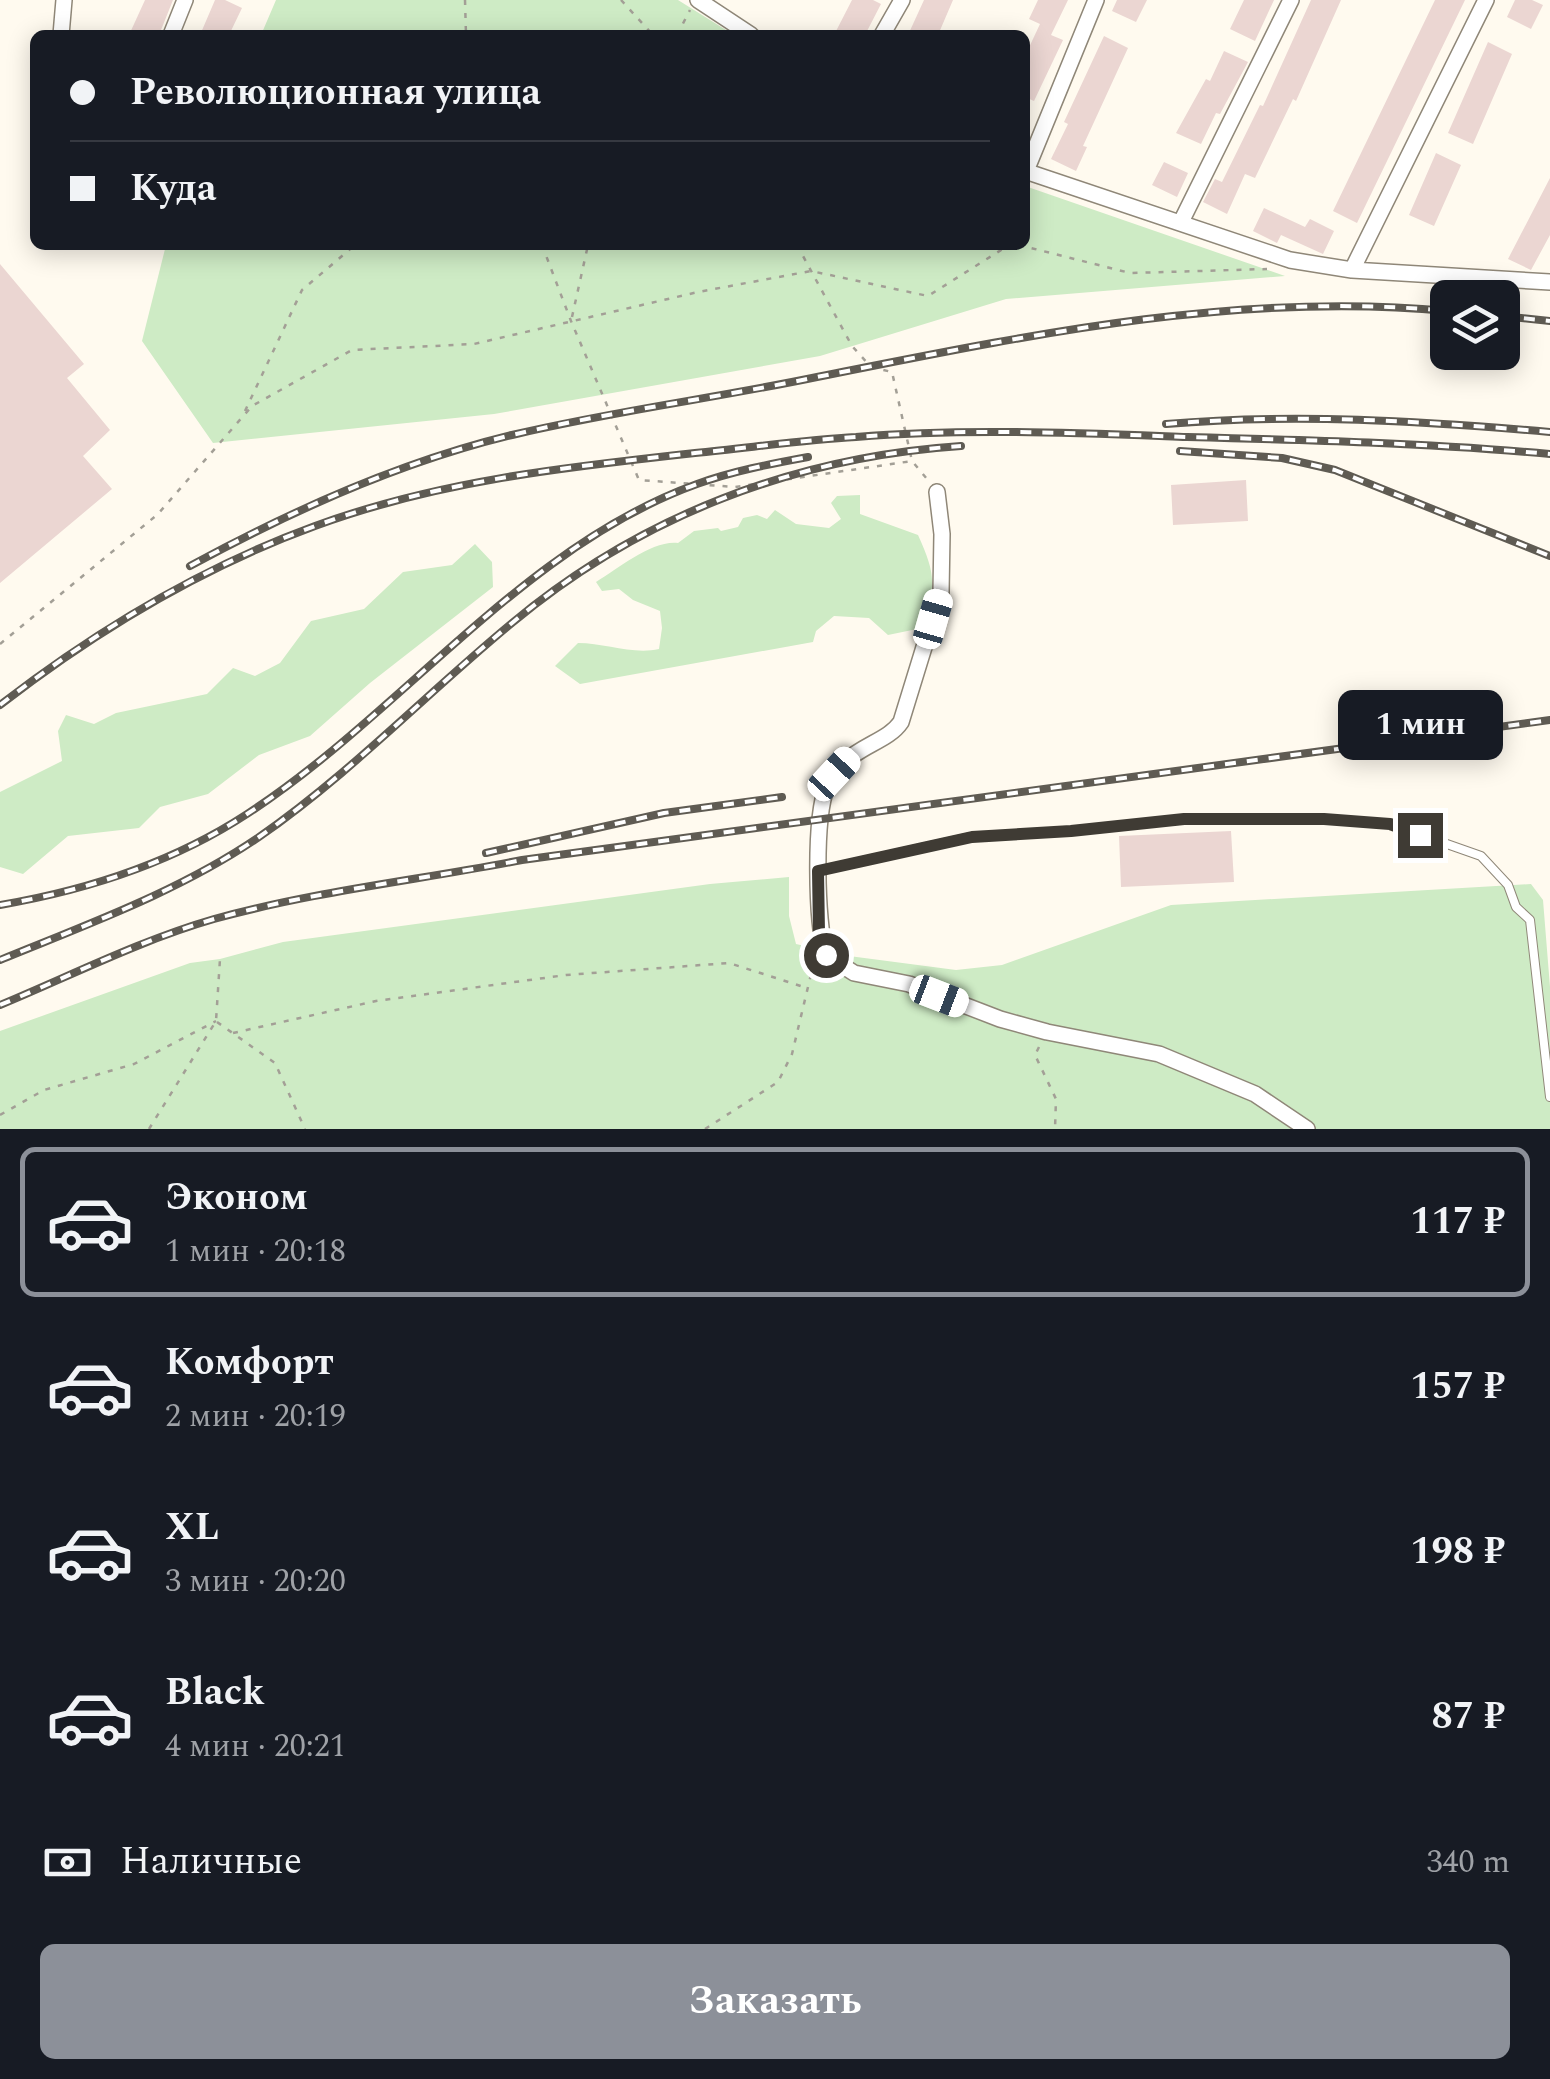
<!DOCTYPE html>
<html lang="ru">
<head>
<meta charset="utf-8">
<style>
	:root { --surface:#171b24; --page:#242831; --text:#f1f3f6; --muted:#9ea1a6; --line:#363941; --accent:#8c9099 }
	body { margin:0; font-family:Spectral,serif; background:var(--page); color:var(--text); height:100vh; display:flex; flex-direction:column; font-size:38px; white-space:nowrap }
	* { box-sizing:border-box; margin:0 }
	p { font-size:32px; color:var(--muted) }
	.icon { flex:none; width:55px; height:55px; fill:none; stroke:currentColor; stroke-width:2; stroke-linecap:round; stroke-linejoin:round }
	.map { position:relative; height:1129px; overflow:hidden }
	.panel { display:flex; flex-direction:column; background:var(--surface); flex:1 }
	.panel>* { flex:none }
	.top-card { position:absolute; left:30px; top:30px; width:1000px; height:220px; border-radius:15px; box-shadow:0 5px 25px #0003; display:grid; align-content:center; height:220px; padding:0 40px; background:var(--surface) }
	.fabs { position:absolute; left:1430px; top:280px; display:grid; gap:20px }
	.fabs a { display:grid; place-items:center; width:90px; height:90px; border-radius:15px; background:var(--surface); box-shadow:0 5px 25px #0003; font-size:50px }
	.end { position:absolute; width:45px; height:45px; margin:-22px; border:12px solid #3f3b34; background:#fff; box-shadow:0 0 0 5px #fff }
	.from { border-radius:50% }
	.bubble { position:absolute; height:70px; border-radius:15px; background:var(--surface); box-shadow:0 5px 25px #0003; font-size:32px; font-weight:700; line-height:70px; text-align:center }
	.car { position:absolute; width:30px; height:60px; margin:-30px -15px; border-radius:12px; box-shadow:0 0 8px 2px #0007; background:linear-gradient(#fff 24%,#345 0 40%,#fff 0 76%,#345 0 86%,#fff 0) }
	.top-card b { display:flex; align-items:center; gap:35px; height:95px; font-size:38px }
	.top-card b+b { border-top:2px solid var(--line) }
	.top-card i { width:25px; height:25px; background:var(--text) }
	ul { padding:18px 0 0; list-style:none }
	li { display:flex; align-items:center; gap:30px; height:150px; margin:0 20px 15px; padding:0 20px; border:5px solid transparent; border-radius:15px }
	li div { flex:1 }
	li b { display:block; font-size:38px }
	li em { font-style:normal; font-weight:700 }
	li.selected { border-color:var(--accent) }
	li>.icon { width:90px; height:90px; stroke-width:1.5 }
	.pay { display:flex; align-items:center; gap:25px; height:110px; padding:0 40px; font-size:38px }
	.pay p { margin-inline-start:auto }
	.primary-button { display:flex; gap:20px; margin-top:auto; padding:20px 40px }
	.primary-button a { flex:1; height:115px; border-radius:15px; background:var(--accent); color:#fff; font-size:40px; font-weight:700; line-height:115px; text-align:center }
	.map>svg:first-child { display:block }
	.green { fill:#ceebc5 }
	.building { fill:#ebd6d2 }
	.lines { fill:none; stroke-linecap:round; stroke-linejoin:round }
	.lane-casing { stroke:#8f8778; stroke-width:10 }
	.street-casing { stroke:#8f8778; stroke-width:18 }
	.path { stroke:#a39f96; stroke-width:2.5; stroke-dasharray:5 8; stroke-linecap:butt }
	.lane { stroke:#fff; stroke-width:8 }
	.street { stroke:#fff; stroke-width:15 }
	.rail-casing { stroke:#5f5b53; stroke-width:8 }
	.rail { stroke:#fff; stroke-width:4; stroke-dasharray:11; stroke-linecap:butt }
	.route { stroke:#3f3b34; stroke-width:12 }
</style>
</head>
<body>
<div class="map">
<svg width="1550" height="1129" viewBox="0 0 1550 1129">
	<rect width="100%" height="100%" fill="#fffaef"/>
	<path class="green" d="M276,0H678L734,35H261Z
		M1025,186L1285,276L1006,299L820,356L494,414L213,443L142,341L166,245H1025Z
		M860,495V514L918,535C936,575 938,589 917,629L888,635L869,618L834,616L816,631L813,642L580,684L555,666L578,643C605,643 633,655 659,649L662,628L660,611L633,600L619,589L602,591L596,582C619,568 652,540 678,543L694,531L718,528L721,531L738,527L743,518L757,515L767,519L775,510L796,524L829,528L841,519L831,503L837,496Z
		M475,544L492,562L493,587L370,683L310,736L259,755L208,794L160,807L139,828L68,836L23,874L0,867V792L62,761L58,731L66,715L94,724L116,713L207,694L233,668L255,676L280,663L311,621L364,609L403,572L452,565Z
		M789,877V916L796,944L849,956L956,970L1002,965L1171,905L1531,884L1543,900L1550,987V1129H0V1031L190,963L220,959L283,942L710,884Z"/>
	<path class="building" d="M145,0H173L159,35H129Z
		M215,0H225L242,8L229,35H200Z
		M852,0H873L881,4L865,35H834Z
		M924,0H953L938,35H908Z
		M1038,0H1068L1051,35L1063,40L1034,101L1025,97V56L1040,24L1029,19Z
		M1117,0H1147L1136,22L1112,11Z
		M1244,0H1274L1255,41L1230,29Z
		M1311,0H1341L1296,101L1293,99L1255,178L1245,174L1227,214L1203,202L1215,179L1222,182L1260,105L1263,106Z
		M1435,0H1465L1357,223L1333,211Z
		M1515,0H1532L1543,5L1531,29L1507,17Z
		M1104,36L1128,48L1083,146L1087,147L1076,171L1051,159L1068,124L1064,122Z
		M1488,42L1512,54L1473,144L1448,133Z
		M1224,51L1248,62L1220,114L1216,113L1201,144L1176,133L1206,79L1210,81Z
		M1436,153L1461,165L1434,226L1409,215Z
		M1164,162L1188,173L1177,197L1152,185Z
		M1550,178V235L1531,270L1508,259Z
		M1264,208L1305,227L1310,219L1334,231L1323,254L1281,235L1277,243L1253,231Z
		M0,264L84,364L67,378L110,430L83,456L112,489L0,583Z
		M1246,480L1248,521L1173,525L1171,485Z
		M1231,831L1234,882L1121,887L1119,836Z"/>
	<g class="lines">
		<defs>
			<path id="lane" d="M818,871L971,837L1071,831L1185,819H1324L1390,824L1481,856L1508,885L1516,907L1530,920L1550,1097"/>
			<path id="street" d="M698,0L751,35
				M61,35L64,0
				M171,35L185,0
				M882,35L902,0
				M1025,171L1290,260L1352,270L1550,282
				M1026,171L1096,0
				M1181,222L1291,0
				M1352,270L1486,0
				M937,492L942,534L941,592L901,722C889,740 862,745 845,762C838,769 831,777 827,786C814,818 816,922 826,955L854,973L909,984L1000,1019L1047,1032L1159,1054L1255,1094L1307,1129"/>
		</defs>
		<use href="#lane" class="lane-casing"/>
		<use href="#street" class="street-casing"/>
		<path class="path" d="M465,0L466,35
			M621,0L653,35
			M677,35L690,10
			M542,245L571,321L639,480L735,487L912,461
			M797,245L852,346L871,367L892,372L912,461L927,479
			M1019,245L1130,273L1267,269
			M572,317L588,245
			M245,411L302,290L355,245
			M0,644L158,514L252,406L352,350L474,344L698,292L811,271L928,296L1009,245
			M217,1022L275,1063L305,1129
			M233,1033L376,1001L566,975L729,963L807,988
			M1039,1047L1035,1055L1056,1099L1055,1129
			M0,1115L44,1090L134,1064L216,1021
			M149,1129L216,1021L220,959
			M705,1129L778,1082L792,1054L813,966L817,963"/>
		<use href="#lane" class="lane"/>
		<use href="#street" class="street"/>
		<defs>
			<path id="rail" d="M1502,316L1550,321
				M1166,424C1294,413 1422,421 1550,432
				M1180,451L1282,458L1335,470L1550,556
				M190,566C291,511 400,462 512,435C613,411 716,398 817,377C1024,336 1236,291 1448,311
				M0,705C97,630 200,568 315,526C437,481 566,467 695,453C748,448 802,440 856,437C966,428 1077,433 1187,437C1308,440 1429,443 1550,454
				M486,853L664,813L782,797
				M0,905C88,890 172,863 247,814C401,714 522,547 697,484C733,471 770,464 808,457
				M0,960C88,924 180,891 259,837C350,774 427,693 512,623C640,516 795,457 961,446
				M0,1005C70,976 141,940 214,919C315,891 420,880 522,860L1550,720"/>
		</defs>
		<use href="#rail" class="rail-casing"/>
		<use href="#rail" class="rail"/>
	</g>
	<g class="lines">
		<path class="route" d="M826,955L819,933L818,871L972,837L1071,831L1184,819H1324L1390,824L1420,835"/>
	</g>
</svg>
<div class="fabs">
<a><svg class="icon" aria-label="layers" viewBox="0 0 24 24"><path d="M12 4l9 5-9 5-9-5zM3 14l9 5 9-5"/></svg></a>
</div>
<i class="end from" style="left:826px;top:955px"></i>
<i class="end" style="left:1420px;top:835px"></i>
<div class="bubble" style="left:1338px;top:690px;width:165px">1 мин</div>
<i class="car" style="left:933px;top:619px;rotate:16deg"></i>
<i class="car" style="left:834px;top:774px;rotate:43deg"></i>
<i class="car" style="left:939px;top:996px;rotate:111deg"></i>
<div class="top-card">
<b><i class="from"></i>Революционная улица</b>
<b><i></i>Куда</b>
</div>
</div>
<section class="panel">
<ul>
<li class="selected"><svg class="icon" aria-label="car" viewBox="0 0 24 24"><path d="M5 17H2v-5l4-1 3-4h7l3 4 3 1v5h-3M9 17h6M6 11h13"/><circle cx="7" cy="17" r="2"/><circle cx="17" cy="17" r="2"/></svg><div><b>Эконом</b><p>1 мин · 20:18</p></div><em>117 ₽</em></li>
<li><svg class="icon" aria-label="car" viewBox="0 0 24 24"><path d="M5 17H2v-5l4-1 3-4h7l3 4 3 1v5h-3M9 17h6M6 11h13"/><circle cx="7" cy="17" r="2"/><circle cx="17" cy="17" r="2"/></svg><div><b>Комфорт</b><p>2 мин · 20:19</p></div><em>157 ₽</em></li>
<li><svg class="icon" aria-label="car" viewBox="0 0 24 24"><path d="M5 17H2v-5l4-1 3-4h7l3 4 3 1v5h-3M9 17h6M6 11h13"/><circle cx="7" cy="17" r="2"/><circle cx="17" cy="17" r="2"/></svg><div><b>XL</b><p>3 мин · 20:20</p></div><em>198 ₽</em></li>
<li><svg class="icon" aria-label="car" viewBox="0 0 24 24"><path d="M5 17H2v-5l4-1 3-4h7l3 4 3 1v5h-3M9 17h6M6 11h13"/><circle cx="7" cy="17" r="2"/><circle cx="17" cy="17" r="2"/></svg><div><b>Black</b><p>4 мин · 20:21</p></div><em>87 ₽</em></li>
</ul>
<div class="pay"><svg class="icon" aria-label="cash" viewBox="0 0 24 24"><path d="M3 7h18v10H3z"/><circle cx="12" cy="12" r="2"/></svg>Наличные<p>340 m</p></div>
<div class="primary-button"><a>Заказать</a></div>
</section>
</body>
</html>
